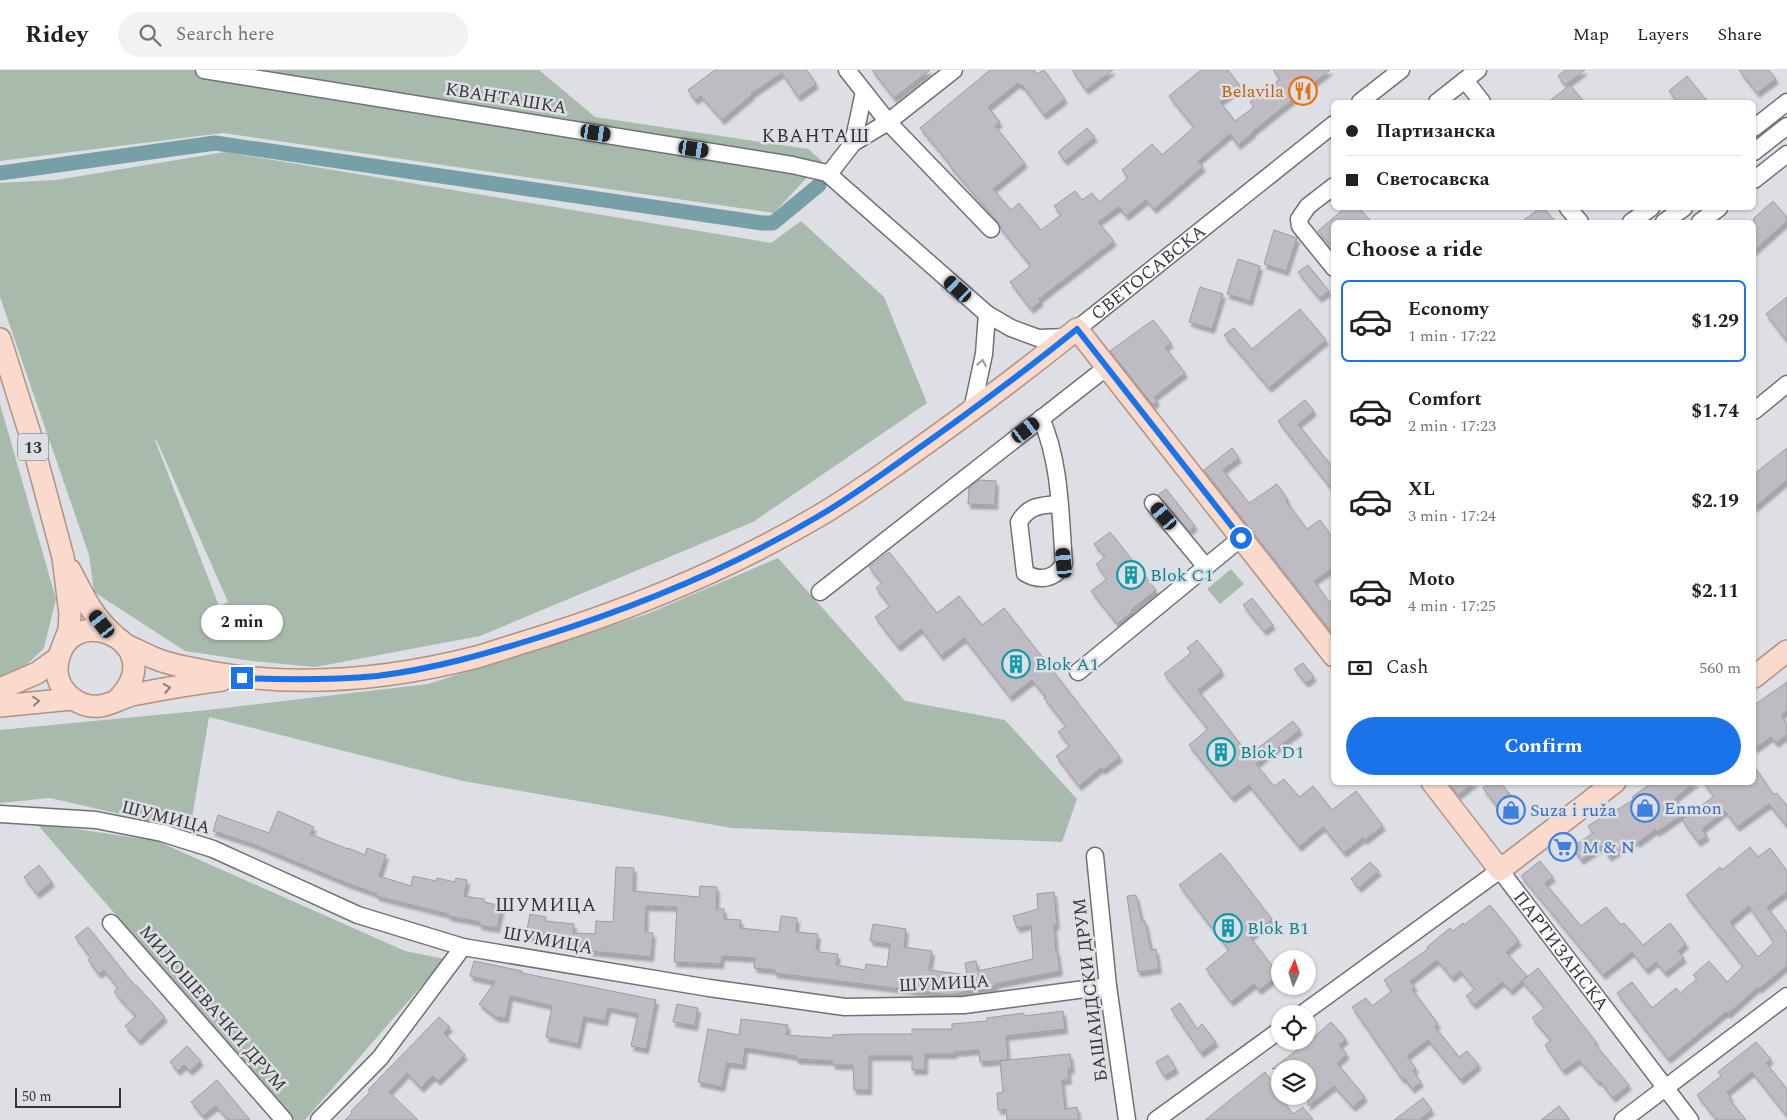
<!DOCTYPE html>
<html lang="en">
<head>
<meta charset="utf-8">
<style>
	:root { --surface:#fff; --page:#f2f2f2; --text:#222; --muted:#767676; --line:#e0e0e0; --accent:#1a73e8 }
	body { margin:0; font-family:Spectral,serif; background:var(--page); color:var(--text); height:100vh; display:flex; flex-direction:column; font-size:19px; white-space:nowrap }
	* { box-sizing:border-box; margin:0 }
	p { font-size:16px; color:var(--muted) }
	.icon { flex:none; width:28px; height:28px; fill:none; stroke:currentColor; stroke-width:2; stroke-linecap:round; stroke-linejoin:round }
	.map { position:relative; flex:1; overflow:hidden }
	.panel { position:absolute; left:1331px; top:150px; width:425px; height:565px; display:flex; flex-direction:column; background:var(--surface); border-radius:8px; box-shadow:0 1px 4px #0004 }
	.panel>* { flex:none }
	.banner { position:absolute; left:1331px; top:30px; width:425px; height:110px; border-radius:8px; box-shadow:0 1px 4px #0004; display:grid; align-content:center; height:110px; padding:0 15px; background:var(--surface) }
	.needle { width:32px; rotate:3deg }
	.tools { position:absolute; left:1271px; top:880px; display:grid; gap:10px }
	.tools a { display:grid; place-items:center; width:45px; height:45px; border-radius:50%; background:var(--surface); box-shadow:0 1px 4px #0004; font-size:25px }
	.scale { position:absolute; left:15px; bottom:12px; width:106px; box-sizing:border-box; padding-left:5px; border:2px solid #343537; border-top:0; font-size:14px; line-height:18px; white-space:nowrap; color:#343537; -webkit-text-stroke:4px #dddfe5; paint-order:stroke }
	.end { position:absolute; width:22px; height:22px; margin:-11px; border:6px solid #1a73e8; background:#fff; box-shadow:0 0 0 2px #fff }
	.from { border-radius:50% }
	.bubble { position:absolute; height:35px; border-radius:18px; background:var(--surface); box-shadow:0 1px 4px #0004; font-size:16px; font-weight:700; line-height:35px; text-align:center }
	.car { position:absolute; width:15px; height:30px; margin:-15px -8px; border-radius:6px; box-shadow:0 0 4px 1px #0007; background:linear-gradient(#222 24%,#8ab4d8 0 40%,#222 0 76%,#8ab4d8 0 86%,#222 0) }
	.banner b { display:flex; align-items:center; gap:18px; height:48px; font-size:19px }
	.banner b+b { border-top:1px solid var(--line) }
	.banner i { width:12px; height:12px; background:var(--text) }
	ul { padding:0; list-style:none }
	li { display:flex; align-items:center; gap:15px; height:82px; margin:0 10px 8px; padding:0 5px; border:2px solid transparent; border-radius:8px }
	li div { flex:1 }
	li b { display:block; font-size:19px }
	li em { font-style:normal; font-weight:700 }
	li.active { border-color:var(--accent) }
	li>.icon { width:45px; height:45px; stroke-width:1.5 }
	h2 { padding:0 15px; font-size:22px; line-height:60px }
	.pay { display:flex; align-items:center; gap:12px; height:55px; padding:0 15px; font-size:19px }
	.pay p { margin-inline-start:auto }
	.action { display:flex; gap:10px; margin-top:auto; padding:10px 15px }
	.action a { flex:1; height:58px; border-radius:30px; background:var(--accent); color:#fff; font-size:20px; font-weight:700; line-height:58px; text-align:center }
	header { display:flex; align-items:center; gap:30px; box-sizing:border-box; height:70px; padding:0 25px; background:var(--surface); border-bottom:1px solid var(--line) }
	header strong { font-size:24px }
	nav { display:flex; gap:28px; margin-inline-start:auto; font-size:18px }
	.search { width:350px; height:45px; background:var(--page); display:flex; align-items:center; gap:12px; box-sizing:border-box; padding:0 18px; border-radius:28px; color:var(--muted); font-size:19px }
	.map>svg:first-child { display:block }
	.green { fill:#a8baab; fill-rule:evenodd }
	.lines { fill:none; stroke-linecap:round; stroke-linejoin:round }
	.canal { stroke:#769fa7; stroke-width:15 }
	.building { fill:#bebcc2; stroke:#9e9ca2; fill-rule:evenodd; filter:url(#shadow) }
	.minor-casing { stroke:#6f7176; stroke-width:19 }
	.major-casing { stroke:#b19182; stroke-width:24 }
	.minor { stroke:#fff; stroke-width:16 }
	.major { stroke:#f9dacd; stroke-width:21 }
	.oneway { stroke:#9a9a9b }
	.oneway2 { stroke:#8d7f7a }
	.route { stroke:#1a73e8; stroke-width:6 }
	.labels { text-anchor:middle; stroke-width:5; stroke-linejoin:round; paint-order:stroke }
	.shield { fill:#dddfe5; stroke:#67686b; stroke-width:1 }
	.shield-label { font-size:16px; font-weight:bold; fill:#343537 }
	.food-label { font-size:18px; fill:#c56008; stroke:#dddfe5; text-anchor:end }
	.street-label { font-size:18px; fill:#343537; stroke:#dddfe5 }
	.culture-label { font-size:18px; fill:#0d838f; stroke:#dddfe5; text-anchor:start }
	.shop-label { font-size:18px; fill:#366cbe; stroke:#dddfe5; text-anchor:start }
	.neighbourhood-label { font-size:19px; letter-spacing:1px; fill:#343537; stroke:#dddfe5 }
</style>
</head>
<body>
<header>
<strong>Ridey</strong>
<div class="search"><svg class="icon" aria-label="search" viewBox="0 0 24 24"><circle cx="10" cy="10" r="6"/><path d="M15 15l6 6"/></svg>Search here</div>
<nav><a>Map</a><a>Layers</a><a>Share</a></nav>
</header>
<div class="map">
<svg width="1787" height="1050" viewBox="0 0 1787 1050">
	<defs>
		<filter id="shadow"><feDropShadow dx="2.5" dy="4.5" stdDeviation="1" flood-color="#0004"/></filter>
	</defs>
	<rect width="100%" height="100%" fill="#dddfe5"/>
	<path class="green" d="M0,0H539L595,47L808,79L822,91L774,143L223,63L0,91Z
		M225,82L771,173L801,151L884,227L927,333L753,452L480,566L315,597L252,591L185,581L94,522L89,485L0,227V113L56,110ZM156,369L228,532L219,536L155,370Z
		M0,334L56,529L44,578L17,604L0,612Z
		M778,488L905,631L1005,650L1077,729L1062,772L732,758L463,711L209,647L190,760L50,728L0,733V660L208,640L428,614L647,544Z
		M1231,499L1244,514L1220,534L1207,519Z
		M36,753L157,771L405,881L445,889L305,1050H294Z"/>
	<g class="lines">
		<path class="canal" d="M0,103L215,73L762,153H773L819,115"/>
	</g>
	<path class="building" d="M715,0H807L816,14L798,27L782,3L751,24L752,25L722,50L701,26L695,30L688,20Z
		M872,0H930L894,28Z
		M990,0H1034L1037,4L1044,0L1065,29L1044,45L1022,15L1021,16L1018,13L988,37L1000,52L995,56L1025,93L993,119L1011,140L1019,133L1041,160L1061,145L1054,136L1075,121L1082,130L1092,123L1099,132L1128,108L1122,100L1152,74L1162,85L1194,57L1169,26L1201,0H1228L1240,16L1220,32L1235,51L1254,37L1250,32L1280,9L1273,0H1330L1252,62L1253,63L1238,75L1230,64L1198,91L1203,97L1154,139L1146,130L1126,146L1119,137L1098,152L1114,171L1039,229L1041,231L1031,239L1010,212L1031,196L1001,159L998,152L949,95L950,94L920,58Z
		M1072,0H1113L1086,20Z
		M1565,0H1585L1565,15L1558,6Z
		M1739,0H1769L1776,9L1757,23Z
		M1687,6L1708,32H1678L1669,21Z
		M1570,15L1584,32H1548Z
		M1087,58L1095,67L1065,91L1058,82Z
		M1773,131L1787,147V151L1754,181V148Z
		M1345,138H1359L1372,152H1334V179L1318,161Z
		M1540,138H1544L1556,152H1521Z
		M1274,160L1297,168L1286,201L1264,194Z
		M1238,189L1260,196L1250,231L1227,224Z
		M1308,195L1329,221L1319,228L1298,202Z
		M1200,217L1223,224L1212,259L1189,252Z
		M1787,227V271L1766,244Z
		M1300,239L1326,270L1269,318L1224,265L1234,258L1252,279Z
		M1153,250L1171,273L1165,277L1185,303L1154,327L1157,331L1153,335L1110,281Z
		M1305,330L1314,341L1298,354L1334,399V422L1278,351Z
		M1232,378L1239,388L1223,400L1249,433L1277,414L1288,430L1286,431L1307,459L1320,450L1334,470V497L1314,511L1329,532L1334,528V565L1204,400Z
		M1787,378V410L1754,438V404Z
		M979,410L996,411L995,435L968,434L969,418Z
		M1166,419L1195,456L1189,461L1158,425Z
		M1110,462L1156,520L1131,540L1132,542L1117,554L1091,521L1107,509L1096,494L1105,487L1094,474Z
		M889,482L937,543L959,526L982,555L1004,538L1120,687L1103,700L1101,698L1079,716L1056,686L1070,676L1058,662L1066,656L1044,628L1046,627L1032,610L1010,627L964,568L941,586L921,559L898,577L875,547L890,536L876,518L882,513L869,497Z
		M1252,528L1273,555L1264,561L1243,535Z
		M1197,570L1222,601L1198,620L1249,685L1293,651L1300,660L1256,694L1274,716L1284,709L1299,727L1313,716L1332,740L1356,721L1383,756L1365,770L1363,768L1344,783L1323,757L1299,777L1249,715L1232,728L1189,675L1208,659L1164,604L1191,583L1187,578Z
		M1303,593L1314,607L1306,613L1294,599Z
		M1787,612V641L1781,645L1787,654V665L1776,673L1771,667L1754,679V635Z
		M1754,696L1774,725L1777,723L1787,736V756L1769,734L1737,757L1725,741L1702,759L1707,766L1698,772L1682,750L1714,726L1703,712H1754Z
		M1448,712H1475L1458,725Z
		M1491,712H1500L1512,727L1498,738L1483,718Z
		M1653,712H1696L1675,728L1686,742L1657,762L1655,760L1637,773L1635,770L1609,787L1602,776L1581,790L1572,777L1593,763L1588,756L1605,745L1606,747L1634,729L1632,727Z
		M278,741L314,757L310,764L348,779V778L365,785L367,778L386,785L379,806L411,816L413,806L436,811L437,808L455,812L456,808L467,810L464,826L484,829V832L502,836L497,858L479,855L480,852L448,846V844L376,826L377,824L349,814L253,774L213,761L218,745L269,763Z
		M1750,777L1758,787L1770,778L1787,801V822L1767,837L1787,863V896L1759,919L1758,917L1728,944L1726,942L1668,989L1617,923L1632,912L1652,938L1676,918L1680,923L1697,909L1693,905L1709,891L1727,912L1743,896L1686,825L1720,797L1722,800ZM1749,836L1774,872L1758,887L1730,852Z
		M1221,783L1272,849L1250,867L1279,905L1259,920L1254,914L1231,932L1206,899L1229,880L1179,815Z
		M1540,791L1553,807L1545,813L1581,856L1606,837L1621,855L1624,853L1643,875L1670,853L1686,874L1678,881L1684,888L1665,903L1656,892L1646,900L1632,882L1603,905L1521,806Z
		M1370,792L1379,801L1359,818L1351,809Z
		M39,795L52,812L37,824L24,807Z
		M616,797L634,798L633,821L699,827L700,816L717,817L716,839H724V849L741,850L740,858L779,862L781,846L797,848L796,862L818,864L816,879H819V882L838,884L836,895L865,900L866,894L887,897L890,874L870,871L873,854L906,859L904,877L932,881L929,900L967,905L965,893L976,891L978,901L1033,889L1031,855L1017,858L1013,846L1038,839L1037,824L1054,822L1057,855H1054L1056,881H1057L1060,901L995,914L996,916L949,925L774,903L775,900L754,898L755,888L722,886L721,894L674,892L677,837L646,836L645,862L653,863L651,887L589,881V876L550,872V870L526,865L530,844L546,847L545,851L574,854L573,863L595,864L596,851L613,852Z
		M1136,825L1142,851H1145L1151,880L1156,879L1159,899L1138,902L1127,826Z
		M1490,835L1519,871L1506,882L1527,906L1511,921L1502,912L1474,935L1466,926L1475,919L1460,901L1452,908L1437,890L1410,911L1415,917L1412,919L1438,954L1435,957L1459,987L1467,981L1479,995L1461,1010L1428,970L1407,986L1416,999L1413,1001L1421,1012L1412,1019L1404,1008L1402,1009L1352,937L1366,928L1372,936L1392,921L1384,910L1428,879L1427,877L1450,858L1453,861L1463,853L1464,855Z
		M88,857L135,916L136,915L165,947L139,971L125,956L136,946L114,922L118,918L104,900L99,904L88,890L91,888L75,867Z
		M474,891L522,901V903L656,930L646,979L631,976L638,944L608,938L605,951L584,947L578,974L546,967L552,936L510,926L506,948L496,947L479,934L495,912L470,906Z
		M1538,898L1597,973L1595,974L1629,1015L1613,1028L1600,1011L1598,1012L1579,990L1563,1001L1545,975L1551,970L1532,948L1545,938L1522,911Z
		M1180,933L1197,959L1202,954L1216,972L1201,983L1171,939Z
		M677,934L698,938L695,956L673,952Z
		M1063,941L1065,959L1006,966L1008,990L1070,984L1072,999H1068L1069,1010H1062L1065,1039L1077,1037L1079,1050H1007L1006,1039L998,1040L997,1023L1003,1022L1000,991L1008,990L980,992L979,980L954,982V984H925V1000H912V986H869V1020H854L853,995H833V991L796,989V986L745,978L743,995L727,993L722,1017L698,1012L708,959L739,965L741,949L788,955L786,965L833,968V965L853,964H912V959H952V954L987,951V948L1024,943V946Z
		M439,947L450,957L444,963L465,985L438,1011L433,1006L421,1018L407,1003L389,1022L418,1050H345L352,1043L351,1041L370,1022L368,1020Z
		M1331,952L1346,969L1339,975L1347,984L1337,993L1365,1027L1353,1037L1334,1016L1308,1036V999H1272L1314,967Z
		M1756,972L1771,989L1766,993L1787,1019V1046L1752,1002L1727,1022L1731,1027L1729,1029L1746,1050H1717L1697,1025L1721,1006L1718,1002Z
		M187,976L201,991L190,1001L184,995L178,1001L170,992Z
		M1168,985L1176,999L1164,1006L1156,992Z
		M1265,1002L1277,1017L1274,1019L1293,1044L1303,1037L1313,1050H1205Z
		M217,1010L235,1032L250,1050H229L216,1036L203,1046L191,1032Z
		M1423,1028L1432,1040L1419,1050H1394Z
		M1559,1036L1570,1050H1541Z"/>
	<g class="lines">
		<defs>
			<g id="minor">
				<path d="M204,0L792,95L827,103L987,244L1011,258L1038,268L1067,267"/>
				<path d="M847,0L888,52L991,159"/>
				<path d="M1478,0L1465,10L1482,32"/>
				<path d="M1360,32L1401,0"/>
				<path d="M1437,32L1465,10"/>
				<path d="M1754,58L1787,32"/>
				<path d="M853,73L864,22"/>
				<path d="M1754,82L1787,56"/>
				<path d="M829,104L853,73L888,52L954,0"/>
				<path d="M1754,110L1787,84"/>
				<path d="M1334,116L1308,136L1299,149L1300,156L1334,198"/>
				<path d="M1568,138L1580,152"/>
				<path d="M1631,152L1651,138"/>
				<path d="M1664,152L1684,138"/>
				<path d="M1700,152L1719,138"/>
				<path id="s1" d="M1077,259L1334,54"/>
				<path d="M972,340L984,284L987,244"/>
				<path d="M1754,341L1787,314"/>
				<path d="M1041,348C1061,394 1060,444 1064,493C1056,509 1040,512 1025,503L1019,452C1029,435 1042,435 1060,434"/>
				<path d="M1153,433L1206,497"/>
				<path d="M820,522L1107,297"/>
				<path d="M1078,602L1241,468"/>
				<path d="M0,744L96,750L162,763L213,779L358,845L463,877L709,918L845,937L964,935L1108,916"/>
				<path d="M1095,786L1108,916L1127,1050"/>
				<path d="M111,853L284,1050"/>
				<path id="s2" d="M1302,944L1500,800L1690,1050"/>
				<path d="M319,1050L380,988L463,877"/>
				<path d="M1156,1050L1280,960"/>
				<path d="M1623,1050L1787,926"/>
			</g>
			<path id="major" d="M0,269L30,364L63,487L70,544L69,560L62,578
				M70,500C83,525 92,546 114,565
				M126,575C135,579 145,584 154,588C172,596 192,598 210,602C298,618 391,609 477,587C500,580 524,572 547,565C641,535 732,497 817,447C846,430 873,411 900,392C961,349 1020,305 1077,259L1334,586
				M1754,607L1787,581
				M0,619L37,603L58,588
				M119,628C173,571 63,525 57,598C56,610 64,624 75,630C82,635 91,637 100,636C110,635 121,628 132,625C162,619 191,614 222,610
				M0,636L72,629
				M1432,712L1500,800L1615,712"/>
		</defs>
		<use href="#minor" class="minor-casing"/>
		<use href="#major" class="major-casing"/>
		<use href="#minor" class="minor"/>
		<use href="#major" class="major"/>
	</g>
	<defs><path id="oneway-chevron" d="M-2-3.5L2.5 0L-2 3.5" fill="none" stroke-width="1.6" stroke-linecap="round" stroke-linejoin="round" transform="scale(1.25)"/></defs>
	<use class="oneway" href="#oneway-chevron" transform="translate(982 293) rotate(-80)"/>
	<g class="oneway2">
		<use href="#oneway-chevron" transform="translate(167 618) rotate(-10)"/>
		<use href="#oneway-chevron" transform="translate(36 631) rotate(-5)"/>
	</g>
	<g class="lines">
		<path class="route" d="M242,608C287,610 332,610 377,606C433,599 486,584 540,567C636,537 729,499 817,447C845,431 871,412 898,393C959,350 1019,306 1077,259L1241,468"/>
	</g>
	<defs>
		<symbol id="restaurant-ring" viewBox="-11 -11 22 22"><circle r="9.5" fill="#dddfe5" stroke="#e8710a" stroke-width="1.5"/><path d="M-5-6h1v4h1v-4h1v4h1v-4h1v5L-1.5 .5V6h-2V.5L-5-1ZM5-6V6H3V1.5H1.5Q1.5-4 5-6Z" fill="#e8710a"/></symbol>
		<symbol id="building-ring" viewBox="-11 -11 22 22"><circle r="9.5" fill="#dddfe5" stroke="#0f9aa8" stroke-width="1.5"/><path d="M-4-6H4V6H1V3H-1V6H-4ZM-2.5-4.3h1.7v1.8h-1.7ZM.8-4.3h1.7v1.8H.8ZM-2.5-1h1.7V.8h-1.7ZM.8-1h1.7V.8H.8Z" fill="#0f9aa8"/></symbol>
		<symbol id="shop-ring" viewBox="-11 -11 22 22"><circle r="9.5" fill="#dddfe5" stroke="#3f7fe0" stroke-width="1.5"/><path d="M-5-2.5h2.3a2.7 3.5 0 0 1 5.4 0H5L5.5 6h-11ZM-1.5-2.5h3a1.5 2.3 0 0 0-3 0Z" fill="#3f7fe0"/></symbol>
		<symbol id="supermarket-ring" viewBox="-11 -11 22 22"><circle r="9.5" fill="#dddfe5" stroke="#3f7fe0" stroke-width="1.5"/><path d="M-6-5.5h2.5l.6 2H6L4.5 2H-2.5L-4.4-4H-6ZM-1.5 3.2a1.3 1.3 0 1 0 .1 0ZM3 3.2a1.3 1.3 0 1 0 .1 0Z" fill="#3f7fe0"/></symbol>
	</defs>
	<g fill-rule="evenodd">
		<use href="#restaurant-ring" x="1287" y="5" width="32" height="32"/>
		<use href="#building-ring" x="1115" y="489" width="32" height="32"/>
		<use href="#building-ring" x="1000" y="578" width="32" height="32"/>
		<use href="#building-ring" x="1205" y="666" width="32" height="32"/>
		<use href="#shop-ring" x="1629" y="722" width="32" height="32"/>
		<use href="#shop-ring" x="1495" y="724" width="32" height="32"/>
		<use href="#supermarket-ring" x="1547" y="761" width="32" height="32"/>
		<use href="#building-ring" x="1212" y="842" width="32" height="32"/>
	</g>
	<g class="labels">
		<rect class="shield" x="18" y="363.5" width="30" height="27" rx="4"/>
		<g class="shield-label">
			<text x="33" y="383">13</text>
		</g>
		<g class="food-label">
			<text x="1284" y="27">Belavila</text>
		</g>
		<g class="street-label">
			<text transform="translate(506 28) rotate(9)" y="6">КВАНТАШКА</text>
			<text dy="6" stroke="none"><textPath href="#s1" startOffset="91">СВЕТОСАВСКА</textPath></text>
			<text transform="translate(166 747) rotate(14)" y="6">ШУМИЦА</text>
			<text transform="translate(548 870) rotate(10)" y="6">ШУМИЦА</text>
			<text dy="6" stroke="none"><textPath href="#s2" startOffset="346">ПАРТИЗАНСКА</textPath></text>
			<text transform="translate(944 913) rotate(-3)" y="6">ШУМИЦА</text>
			<text transform="translate(1090 920) rotate(-97)" y="6">БАШАИДСКИ ДРУМ</text>
			<text transform="translate(213 938) rotate(49)" y="6">МИЛОШЕВАЧКИ ДРУМ</text>
		</g>
		<g class="culture-label">
			<text x="1150" y="511">Blok C1</text>
			<text x="1035" y="600">Blok A1</text>
			<text x="1240" y="688">Blok D1</text>
			<text x="1247" y="864">Blok B1</text>
		</g>
		<g class="shop-label">
			<text x="1664" y="744">Enmon</text>
			<text x="1530" y="746">Suza i ruža</text>
			<text x="1582" y="783">M &amp; N</text>
		</g>
		<g class="neighbourhood-label">
			<text x="816" y="72">КВАНТАШ</text>
			<text x="546" y="841">ШУМИЦА</text>
		</g>
	</g>
</svg>
<div class="tools">
<a><svg class="needle" viewBox="-14 -14 28 28"><path d="M0-13l5 13h-10z" fill="#e53935"/><path d="M0 13l5-13h-10z" fill="#767676"/></svg></a>
<a><svg class="icon" aria-label="locate" viewBox="0 0 24 24"><circle cx="12" cy="12" r="6"/><path d="M12 2v4M12 18v4M2 12h4M18 12h4"/></svg></a>
<a><svg class="icon" aria-label="layers" viewBox="0 0 24 24"><path d="M12 4l9 5-9 5-9-5zM3 14l9 5 9-5"/></svg></a>
</div>
<div class="scale">50 m</div>
<i class="end from" style="left:1241px;top:468px"></i>
<i class="end" style="left:242px;top:608px"></i>
<div class="bubble" style="left:201px;top:535px;width:82px">2 min</div>
<i class="car" style="left:596px;top:63px;rotate:99deg"></i>
<i class="car" style="left:694px;top:79px;rotate:99deg"></i>
<i class="car" style="left:958px;top:219px;rotate:312deg"></i>
<i class="car" style="left:1026px;top:360px;rotate:52deg"></i>
<i class="car" style="left:1164px;top:446px;rotate:320deg"></i>
<i class="car" style="left:1064px;top:493px;rotate:355deg"></i>
<i class="car" style="left:102px;top:554px;rotate:322deg"></i>
<div class="banner">
<b><i class="from"></i>Партизанска</b>
<b><i></i>Светосавска</b>
</div>
<section class="panel">
<h2>Choose a ride</h2>
<ul>
<li class="active"><svg class="icon" aria-label="car" viewBox="0 0 24 24"><path d="M5 17H2v-5l4-1 3-4h7l3 4 3 1v5h-3M9 17h6M6 11h13"/><circle cx="7" cy="17" r="2"/><circle cx="17" cy="17" r="2"/></svg><div><b>Economy</b><p>1 min · 17:22</p></div><em>$1.29</em></li>
<li><svg class="icon" aria-label="car" viewBox="0 0 24 24"><path d="M5 17H2v-5l4-1 3-4h7l3 4 3 1v5h-3M9 17h6M6 11h13"/><circle cx="7" cy="17" r="2"/><circle cx="17" cy="17" r="2"/></svg><div><b>Comfort</b><p>2 min · 17:23</p></div><em>$1.74</em></li>
<li><svg class="icon" aria-label="car" viewBox="0 0 24 24"><path d="M5 17H2v-5l4-1 3-4h7l3 4 3 1v5h-3M9 17h6M6 11h13"/><circle cx="7" cy="17" r="2"/><circle cx="17" cy="17" r="2"/></svg><div><b>XL</b><p>3 min · 17:24</p></div><em>$2.19</em></li>
<li><svg class="icon" aria-label="car" viewBox="0 0 24 24"><path d="M5 17H2v-5l4-1 3-4h7l3 4 3 1v5h-3M9 17h6M6 11h13"/><circle cx="7" cy="17" r="2"/><circle cx="17" cy="17" r="2"/></svg><div><b>Moto</b><p>4 min · 17:25</p></div><em>$2.11</em></li>
</ul>
<div class="pay"><svg class="icon" aria-label="cash" viewBox="0 0 24 24"><path d="M3 7h18v10H3z"/><circle cx="12" cy="12" r="2"/></svg>Cash<p>560 m</p></div>
<div class="action"><a>Confirm</a></div>
</section>
</div>
</body>
</html>
